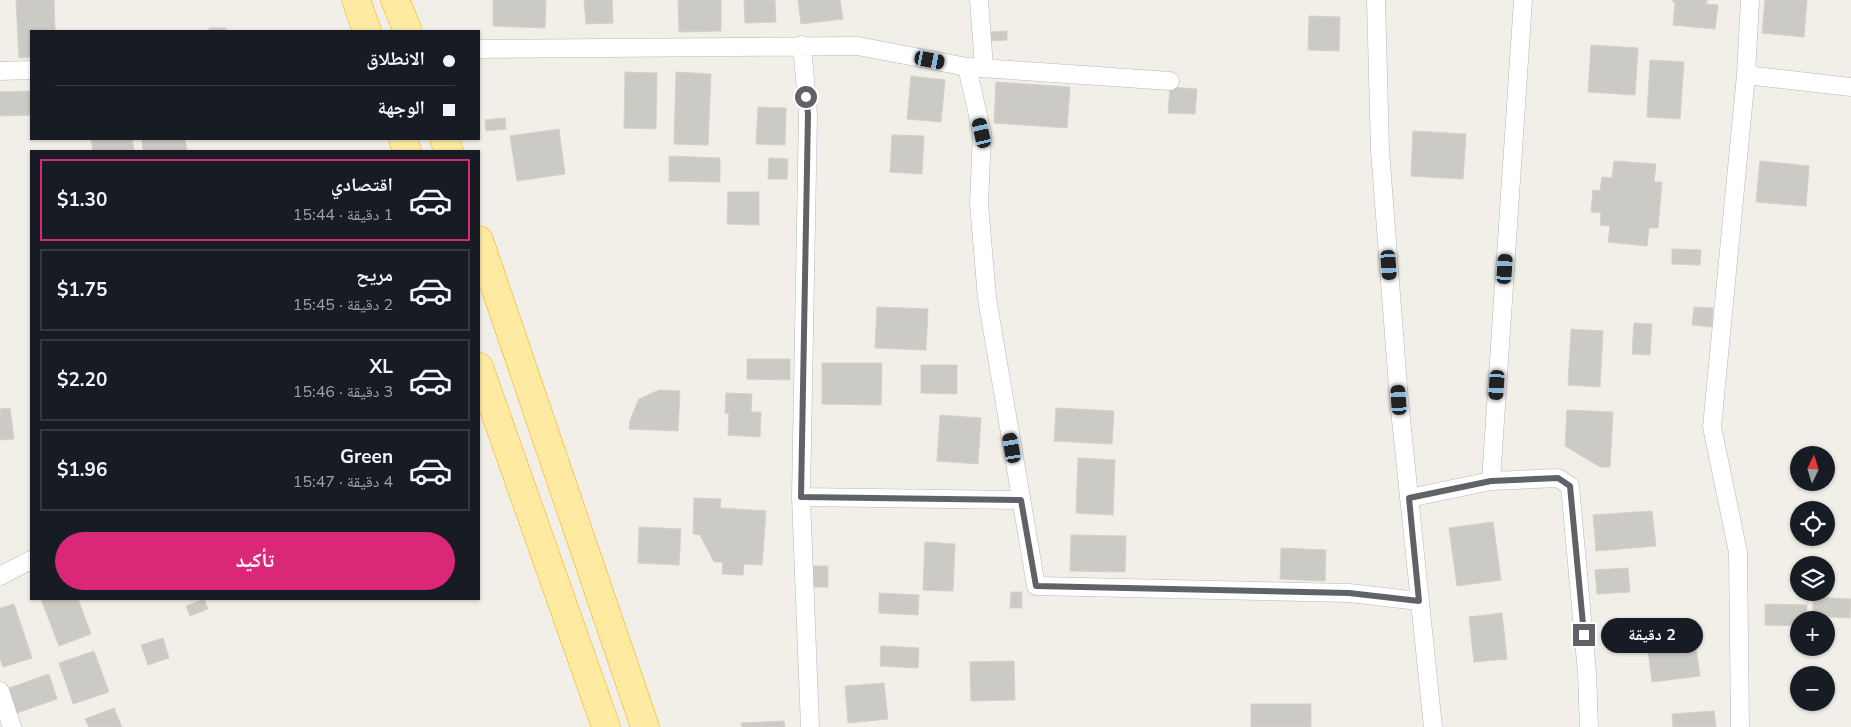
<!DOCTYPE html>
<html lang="ar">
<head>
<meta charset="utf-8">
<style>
	:root { --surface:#171b24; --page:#242831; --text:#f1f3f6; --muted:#9ea1a6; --line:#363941; --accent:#db2777 }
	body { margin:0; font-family:"Nunito Sans","Noto Naskh Arabic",sans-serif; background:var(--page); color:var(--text); direction:rtl; height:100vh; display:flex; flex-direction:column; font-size:19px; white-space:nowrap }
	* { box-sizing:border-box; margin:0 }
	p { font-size:16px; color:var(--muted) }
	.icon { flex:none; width:28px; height:28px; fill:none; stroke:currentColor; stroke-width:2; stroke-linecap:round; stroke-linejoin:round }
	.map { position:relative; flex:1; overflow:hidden; direction:ltr }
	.panel { position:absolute; left:30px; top:150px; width:450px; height:450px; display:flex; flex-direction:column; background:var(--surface); border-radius:0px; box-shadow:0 1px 4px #0004; direction:rtl }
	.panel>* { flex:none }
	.hud { position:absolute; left:30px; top:30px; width:450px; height:110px; border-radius:0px; box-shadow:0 1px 4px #0004; direction:rtl; display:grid; align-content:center; height:110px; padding:0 25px; background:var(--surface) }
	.needle { width:32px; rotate:4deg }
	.controls { position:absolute; left:1790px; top:446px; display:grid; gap:10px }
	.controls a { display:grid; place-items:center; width:45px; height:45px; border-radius:50%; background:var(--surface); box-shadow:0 1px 4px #0004; font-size:25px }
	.end { position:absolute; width:22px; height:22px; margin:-11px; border:6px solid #5f6368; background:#fff; box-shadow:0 0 0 2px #fff }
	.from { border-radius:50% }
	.bubble { position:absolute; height:35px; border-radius:18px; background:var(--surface); box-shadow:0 1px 4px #0004; font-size:16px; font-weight:700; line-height:35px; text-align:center; direction:rtl }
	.car { position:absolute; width:15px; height:30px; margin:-15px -8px; border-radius:6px; box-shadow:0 0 4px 1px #0007; background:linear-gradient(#222 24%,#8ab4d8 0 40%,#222 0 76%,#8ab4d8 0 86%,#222 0) }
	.hud b { display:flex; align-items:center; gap:18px; height:48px; font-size:19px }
	.hud b+b { border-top:1px solid var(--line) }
	.hud i { width:12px; height:12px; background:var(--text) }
	ul { padding:9px 0 0; list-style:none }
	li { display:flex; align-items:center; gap:15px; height:82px; margin:0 10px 8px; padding:0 15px; border:2px solid var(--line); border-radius:0px }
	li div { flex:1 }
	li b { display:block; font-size:19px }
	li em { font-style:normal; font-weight:700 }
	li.current { border-color:var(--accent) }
	li>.icon { width:45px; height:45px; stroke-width:1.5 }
	.primary-button { display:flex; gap:10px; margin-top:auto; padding:10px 25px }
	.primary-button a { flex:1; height:58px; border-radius:30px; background:var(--accent); color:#fff; font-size:20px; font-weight:700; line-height:58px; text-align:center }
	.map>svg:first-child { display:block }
	.building { fill:#cccac5; stroke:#d6d1c6 }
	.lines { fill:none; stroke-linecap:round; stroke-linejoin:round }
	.minor-casing { stroke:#b5b8bc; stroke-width:19 }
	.trunk-casing { stroke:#f9ab00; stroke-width:29 }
	.minor { stroke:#fff; stroke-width:18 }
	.trunk { stroke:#feeaa1; stroke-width:28 }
	.route { stroke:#5f6368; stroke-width:6 }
</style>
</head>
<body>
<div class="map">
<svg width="1851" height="727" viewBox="0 0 1851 727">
	<rect width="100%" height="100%" fill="#f1efe8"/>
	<path class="building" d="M16,0H54L55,31H31V57L19,58Z
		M493,0H546L545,28L493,26Z
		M584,0H612L613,23L586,24Z
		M678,0H721V31L679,32Z
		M744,0H775L776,22L745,23Z
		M798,0H840L843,19L801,24Z
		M1671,0H1708L1705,4L1718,5L1715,29L1673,25L1675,3Z
		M1765,0H1807L1804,37L1762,33Z
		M1309,16L1340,17L1339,51L1308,50Z
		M209,28H226V31H209Z
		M1007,31V40L989,41V32Z
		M1591,45L1638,48L1635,95L1588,92Z
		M1650,60L1684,62L1680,119L1647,117Z
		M625,72L657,73L656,129L624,128Z
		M676,72L711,74L708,145L674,144Z
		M911,76L945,80L941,122L907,119Z
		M996,82L1070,87L1067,128L994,123Z
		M1170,87L1197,89L1195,114L1168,113Z
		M31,91V115L0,116V92Z
		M758,107L786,108L785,145L756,144Z
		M505,118L506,129L486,131L485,120Z
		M559,129L565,174L517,181L510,136Z
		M1413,131L1466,134L1463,179L1411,176Z
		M892,135L924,136L922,174L890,172Z
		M91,139H132L134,151H93Z
		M142,139H185L187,151H143Z
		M669,156L720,158V182L669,181Z
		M769,158L788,159L787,179H768Z
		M1614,161L1656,164L1654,182H1662L1658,228H1649L1647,246L1608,242L1610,226L1600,225L1601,213L1591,212L1593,190L1600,191L1602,177L1612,178Z
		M1760,161L1809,166L1806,206L1756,202Z
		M728,192H759V225L727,224Z
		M1672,249L1701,250L1700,265L1672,264Z
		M877,307L928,309L926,350L875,348Z
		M1694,307L1713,308L1712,327L1692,325Z
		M1634,323L1652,324L1650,355L1632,354Z
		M1571,329L1603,331L1600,387L1568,385Z
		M747,359H790V380L747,379Z
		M822,363H882L881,405L822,404Z
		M921,365H957V394L921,393Z
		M659,390L680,391L678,431L629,429L630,420L639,399Z
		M726,393L752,394L751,412H761L760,437L728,435L729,414L725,413Z
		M10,408L14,439L0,440V409Z
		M1056,408L1114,411L1112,444L1054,441Z
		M1567,410L1613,412L1610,467H1600L1565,446Z
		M940,415L981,418L978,464L937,461Z
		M1078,458L1115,460L1113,515L1076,513Z
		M694,498L721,499L720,508L766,511L762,565L744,564L743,575L722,574L723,562H714L700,535L693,534Z
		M1652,511L1656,546L1596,551L1593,515Z
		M1493,522L1501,580L1457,586L1449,528Z
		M639,527L681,529L679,565L638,563Z
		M1071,535L1126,536L1125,572L1070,571Z
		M925,542L955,544L953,591L923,590Z
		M1281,548L1326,550L1325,581L1280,579Z
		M813,566H828V587H813Z
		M1628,568L1630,592L1597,594L1595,570Z
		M1011,592H1022V608H1010Z
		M879,593L919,595L918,615L879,613Z
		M1813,597L1851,599L1850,618L1813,616Z
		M41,599H78L91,634L59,646Z
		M204,599L208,609L190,616L186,606Z
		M14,604L32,658L3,667L0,659V608Z
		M1765,604L1807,605L1806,620H1799V626L1765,625Z
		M1502,613L1507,659L1474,662L1469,617Z
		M1693,626L1700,676L1652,682L1646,632Z
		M163,638L169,658L148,665L141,645Z
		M881,646L919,648L918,668L880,666Z
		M94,651L109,692L73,704L59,663Z
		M1014,661L1015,700L971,701L970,662Z
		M49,674L57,699L17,713L9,688Z
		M884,683L888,719L848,723L845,686Z
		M1251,704H1311V727H1251Z
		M114,708L122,727H89L85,719Z
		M1714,711L1716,727H1673L1672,714Z
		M784,721L785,727H742L741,723Z"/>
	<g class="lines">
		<defs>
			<path id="minor" d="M979,0L984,67
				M1376,0L1380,150L1399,400L1433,727
				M802,45L808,114L801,497L810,727
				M479,49L858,46L967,67L1170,81
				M967,67L982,133L979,204L987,298L1036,586L1349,593L1419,601
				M0,71L31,70
				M1746,75L1851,87
				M1491,481L1523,0
				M801,497L1021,500
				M1409,498L1491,481L1558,478L1570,486L1587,673L1589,727
				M0,576L31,560
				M0,691L12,727
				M1740,727L1738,552L1712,427L1746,75L1750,0"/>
			<path id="trunk" d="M356,0L367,31
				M395,0L408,31
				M403,139L407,151
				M444,139L449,151
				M479,240L645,727
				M479,367L606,727"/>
		</defs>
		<use href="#minor" class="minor-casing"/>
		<use href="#trunk" class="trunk-casing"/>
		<use href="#minor" class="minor"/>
		<use href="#trunk" class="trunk"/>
	</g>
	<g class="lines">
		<path class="route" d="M806,97L808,114L801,497L1021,500L1036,586L1349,593L1419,601L1409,498L1491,481L1558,478L1570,486L1584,635"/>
	</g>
</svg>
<div class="controls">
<a><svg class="needle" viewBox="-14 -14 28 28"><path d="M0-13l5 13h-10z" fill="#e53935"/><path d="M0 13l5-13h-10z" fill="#9ea1a6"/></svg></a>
<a><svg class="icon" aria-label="locate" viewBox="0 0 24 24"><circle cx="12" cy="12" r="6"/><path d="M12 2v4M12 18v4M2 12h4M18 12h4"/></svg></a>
<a><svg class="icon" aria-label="layers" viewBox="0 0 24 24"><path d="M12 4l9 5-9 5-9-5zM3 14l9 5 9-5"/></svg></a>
<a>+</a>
<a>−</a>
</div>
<i class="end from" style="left:806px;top:97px"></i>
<i class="end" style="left:1584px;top:635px"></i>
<div class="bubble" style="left:1601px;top:618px;width:102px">2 دقيقة</div>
<i class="car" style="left:930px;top:60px;rotate:101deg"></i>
<i class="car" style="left:982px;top:133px;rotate:347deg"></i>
<i class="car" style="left:1389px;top:265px;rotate:176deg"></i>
<i class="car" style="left:1505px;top:269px;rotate:4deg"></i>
<i class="car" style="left:1497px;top:385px;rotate:184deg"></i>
<i class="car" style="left:1399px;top:400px;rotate:356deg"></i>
<i class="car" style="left:1012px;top:448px;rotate:350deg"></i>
<div class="hud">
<b><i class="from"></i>الانطلاق</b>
<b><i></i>الوجهة</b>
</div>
<section class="panel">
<ul>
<li class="current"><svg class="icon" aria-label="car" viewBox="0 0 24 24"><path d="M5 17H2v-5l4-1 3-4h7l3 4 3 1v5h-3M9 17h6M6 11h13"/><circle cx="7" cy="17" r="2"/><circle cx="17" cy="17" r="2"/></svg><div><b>اقتصادي</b><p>1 دقيقة · 15:44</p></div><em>$1.30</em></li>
<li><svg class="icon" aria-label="car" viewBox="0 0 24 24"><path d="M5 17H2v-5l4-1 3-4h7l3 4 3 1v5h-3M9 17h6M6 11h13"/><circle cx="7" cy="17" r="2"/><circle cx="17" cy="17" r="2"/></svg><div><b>مريح</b><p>2 دقيقة · 15:45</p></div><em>$1.75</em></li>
<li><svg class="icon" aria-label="car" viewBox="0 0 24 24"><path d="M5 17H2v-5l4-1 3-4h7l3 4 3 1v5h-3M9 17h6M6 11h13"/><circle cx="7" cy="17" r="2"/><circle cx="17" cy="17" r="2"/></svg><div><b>XL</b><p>3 دقيقة · 15:46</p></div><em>$2.20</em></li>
<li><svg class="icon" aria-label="car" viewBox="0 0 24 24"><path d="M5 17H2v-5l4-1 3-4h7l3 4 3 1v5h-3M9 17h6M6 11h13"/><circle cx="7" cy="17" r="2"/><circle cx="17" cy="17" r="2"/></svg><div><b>Green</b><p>4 دقيقة · 15:47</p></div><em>$1.96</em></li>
</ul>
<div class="primary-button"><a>تأكيد</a></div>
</section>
</div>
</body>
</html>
